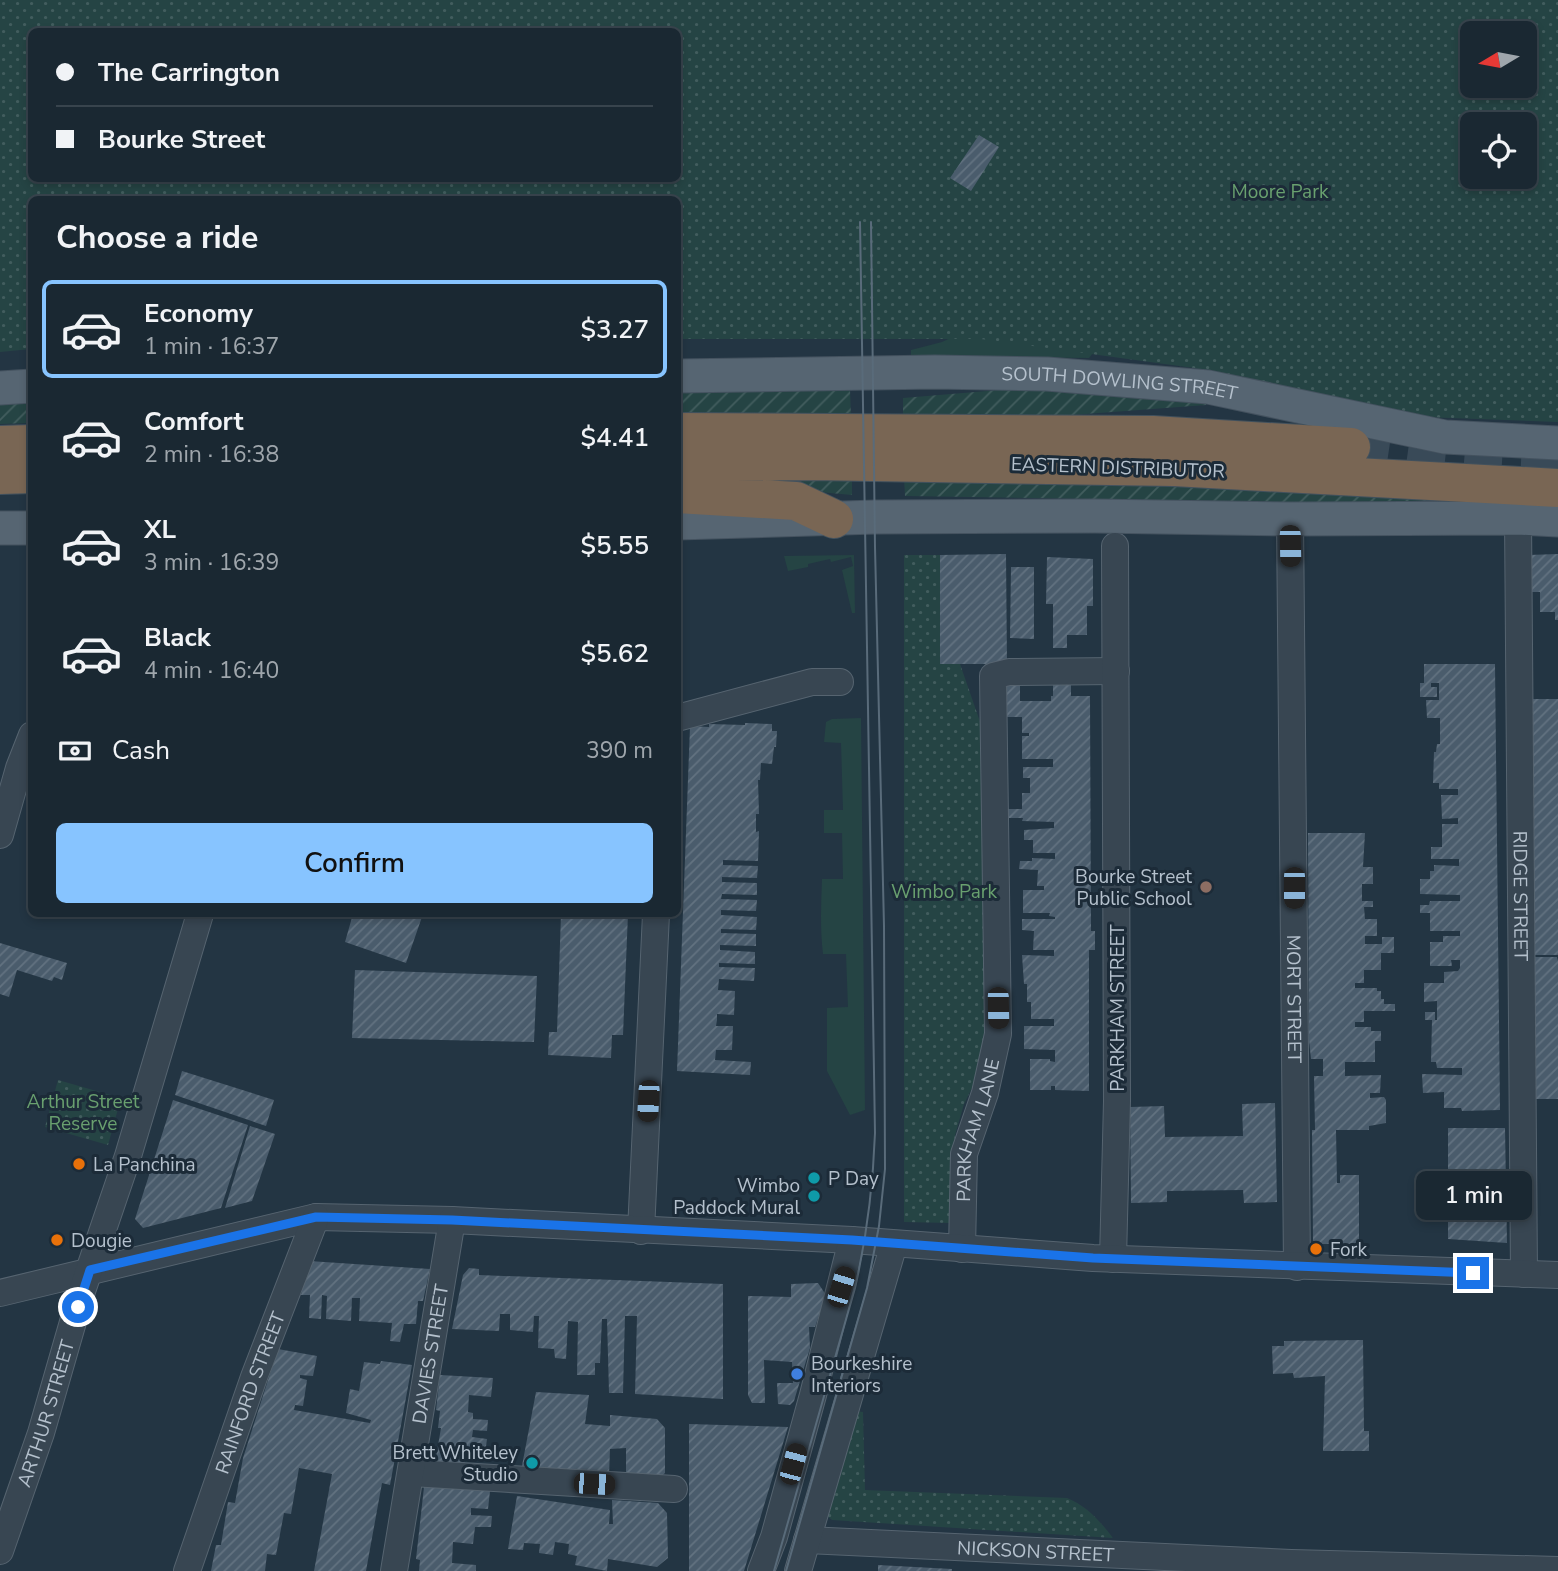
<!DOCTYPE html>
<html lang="en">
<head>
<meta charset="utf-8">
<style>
	:root { --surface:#1a2832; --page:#27343e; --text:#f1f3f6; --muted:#9fa6ac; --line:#38444d; --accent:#87c4ff }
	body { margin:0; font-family:"Nunito Sans",sans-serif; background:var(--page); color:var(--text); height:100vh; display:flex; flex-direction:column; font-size:26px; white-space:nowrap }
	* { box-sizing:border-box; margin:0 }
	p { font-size:23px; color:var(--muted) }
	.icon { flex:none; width:38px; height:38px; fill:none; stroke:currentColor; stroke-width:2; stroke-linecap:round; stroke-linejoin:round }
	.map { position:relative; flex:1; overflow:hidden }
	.sheet { position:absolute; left:28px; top:196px; width:653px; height:721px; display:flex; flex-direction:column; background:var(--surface); border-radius:10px; box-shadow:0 4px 10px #0003,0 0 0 2px var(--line) }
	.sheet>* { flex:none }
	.guide { position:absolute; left:28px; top:28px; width:653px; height:154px; border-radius:10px; box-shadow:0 4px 10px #0003,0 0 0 2px var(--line); display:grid; align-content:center; height:154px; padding:0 28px; background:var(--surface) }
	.needle { width:46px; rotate:260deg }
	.buttons { position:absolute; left:1460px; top:21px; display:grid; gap:14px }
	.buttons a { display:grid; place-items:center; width:77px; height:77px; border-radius:10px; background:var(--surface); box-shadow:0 4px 10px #0003,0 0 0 2px var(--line); font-size:35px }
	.end { position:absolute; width:32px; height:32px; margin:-16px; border:9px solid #1a73e8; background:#fff; box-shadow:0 0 0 4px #fff }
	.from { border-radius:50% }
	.bubble { position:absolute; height:49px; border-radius:10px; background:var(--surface); box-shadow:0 4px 10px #0003,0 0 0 2px var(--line); font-size:23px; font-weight:600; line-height:49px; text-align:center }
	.car { position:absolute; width:21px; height:42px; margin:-21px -10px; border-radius:9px; box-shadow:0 0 5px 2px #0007; background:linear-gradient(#222 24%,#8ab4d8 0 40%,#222 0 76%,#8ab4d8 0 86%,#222 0) }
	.guide b { display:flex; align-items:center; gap:24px; height:66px; font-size:26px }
	.guide b+b { border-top:2px solid var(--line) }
	.guide i { width:18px; height:18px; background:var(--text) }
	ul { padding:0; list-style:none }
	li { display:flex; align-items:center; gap:21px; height:98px; margin:0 14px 10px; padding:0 14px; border:4px solid transparent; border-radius:10px }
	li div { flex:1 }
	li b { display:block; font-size:26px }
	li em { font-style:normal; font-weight:600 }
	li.current { border-color:var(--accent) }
	li>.icon { width:63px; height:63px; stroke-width:1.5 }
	h2 { padding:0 28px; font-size:32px; line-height:84px }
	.pay { display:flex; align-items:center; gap:18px; height:77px; padding:0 28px; font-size:26px }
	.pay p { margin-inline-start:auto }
	.primary-button { display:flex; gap:14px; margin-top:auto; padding:14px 28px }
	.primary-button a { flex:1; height:80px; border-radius:10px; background:var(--accent); color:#111; font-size:28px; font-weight:600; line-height:80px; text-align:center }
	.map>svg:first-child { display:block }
	.grass { fill:#254444 }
	.park { fill:url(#park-dots); fill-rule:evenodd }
	.garden { fill:url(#garden-furrows) }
	.building { fill:url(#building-hatch) }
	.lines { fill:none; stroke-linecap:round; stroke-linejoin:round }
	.highway-tunnel { stroke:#394a58; stroke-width:38; stroke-dasharray:38 19; stroke-linecap:butt }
	.minor-casing { stroke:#566470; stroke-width:28 }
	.major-casing { stroke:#44525f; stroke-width:35 }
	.highway-casing { stroke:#42515d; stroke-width:40 }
	.minor { stroke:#384652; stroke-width:26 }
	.major { stroke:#566572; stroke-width:33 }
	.highway { stroke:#796654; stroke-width:38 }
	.tram { stroke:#596b7a; stroke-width:2 }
	.route { stroke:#1a73e8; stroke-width:9 }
	.education-dot { fill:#8d6e63; stroke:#1c2b38; stroke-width:2.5 }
	.food-dot { fill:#e8710a; stroke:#1c2b38; stroke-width:2.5 }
	.culture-dot { fill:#0f9aa8; stroke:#1c2b38; stroke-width:2.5 }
	.shop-dot { fill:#3f7fe0; stroke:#1c2b38; stroke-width:2.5 }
	.labels { text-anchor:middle; stroke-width:6; stroke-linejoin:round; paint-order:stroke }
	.park-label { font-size:19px; fill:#69a06f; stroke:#1c2b38 }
	.street-label { font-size:19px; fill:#b5c1cd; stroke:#1c2b38 }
	.poi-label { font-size:19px; fill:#b5c1cd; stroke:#1c2b38; text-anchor:start }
</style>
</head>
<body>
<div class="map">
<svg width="1558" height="1571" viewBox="0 0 1558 1571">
	<defs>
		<pattern id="park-dots" width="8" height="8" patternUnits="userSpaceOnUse" patternTransform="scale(1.75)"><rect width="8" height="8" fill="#254444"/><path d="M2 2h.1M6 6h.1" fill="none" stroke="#425d5e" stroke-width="1.8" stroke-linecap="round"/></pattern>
		<pattern id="garden-furrows" width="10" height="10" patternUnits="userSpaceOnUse" patternTransform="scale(1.75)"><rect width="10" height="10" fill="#254444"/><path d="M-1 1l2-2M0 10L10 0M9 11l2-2" fill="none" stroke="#425d5e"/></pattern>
		<pattern id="building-hatch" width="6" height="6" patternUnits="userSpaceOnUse" patternTransform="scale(1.75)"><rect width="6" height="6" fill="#4a5c6c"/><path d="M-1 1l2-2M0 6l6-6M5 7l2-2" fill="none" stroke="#627280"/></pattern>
	</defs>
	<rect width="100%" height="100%" fill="#233543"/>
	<path class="grass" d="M963,332L1093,353L1089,358L911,356V350L942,342Z
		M854,555L855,613H852L842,570L853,566L851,557L831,562L830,559L808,564V567L788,571L784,556Z
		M861,718L865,1110L850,1115L827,1071V1008L848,1007L846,954H823C820,929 821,904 822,879H843L842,833H824V810H843L841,743L824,742L826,722L832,719Z"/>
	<path class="park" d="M0,0H1558V422L1423,417L1194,368L981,339H677V200H32L31,349L0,352ZM32,32H677V178H32ZM1472,33H1524V86H1472ZM1472,124H1524V177H1472Z
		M904,555H940V664H960L986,739L984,1043L974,1084L964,1104L955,1135L951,1223L904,1222Z
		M58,1080L121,1098L108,1145L45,1127Z
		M853,1411L863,1412L865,1490L1067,1498C1087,1506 1100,1521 1113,1538L832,1520L827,1516Z"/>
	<path class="garden" d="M850,389L851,417H677V391Z
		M999,390H1111L1207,397L1206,405L1072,415H903V398Z
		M31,397V423L0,424V399Z
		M904,478L1210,484L1508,501L1509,506L905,496Z
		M677,479H852V495Z"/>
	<path class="building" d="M979,135L999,147L971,191L950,178Z
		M1006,554L1007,664H940V555Z
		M1558,554V620H1555V612H1540V592H1529L1528,555Z
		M1047,557L1093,559V606H1087V635H1067V648H1053V604H1046Z
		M1011,567H1034V639L1010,638Z
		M1424,664H1495L1500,1110L1462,1111L1461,1108H1444V1092L1423,1093L1422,1074L1462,1075V1068H1437L1436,1062H1431L1432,1020H1425V1012H1435V1020H1437V1001L1424,1002V983H1444V972L1458,971L1460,968V960H1451L1452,966H1430V942H1443V936H1460V931H1430V913H1420V905H1429L1430,901H1460V895L1420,894V879H1430V871H1434V865L1459,866V859H1431V847H1442V824H1458V818L1442,819L1441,795H1458V789H1439V783H1433L1434,752H1436L1437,744H1440V718H1427L1426,700H1439V683H1431V687H1437V697H1420V683H1424Z
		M1003,681H1020V701H1051V696H1053V681H1071V696H1090L1091,931H1095V950H1089V1091L1055,1090V1086H1051V1090H1030V1059H1050V1061L1055,1062V1050L1024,1049V1026H1054V1019H1031V1002H1027V984H1024L1022,955L1054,956V950H1033L1034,931L1022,930V919H1055V917L1049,916L1050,913H1023V890H1044V886H1037L1038,870L1019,869L1020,861H1032V858L1055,859V853H1033V840H1024V830L1054,828V822L1022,821L1023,818H1008V809H1022V793H1030V778H1023V767H1053V759H1022V736H1029V733H1022V717H1003Z
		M1531,699H1558V955H1534Z
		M745,723L772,724V731H777L776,747H774L772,764L761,763L760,780H758L759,814H756V832L759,831L758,861L723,860V865L758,866L757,878L722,877V882L757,883V895L722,894L721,899L757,900L756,911L721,910V915L757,917L756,930L721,929V933L756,934V946L720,945V950L755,952V964L719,963V967L755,968L754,981L719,979L718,990L735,991L734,1015L717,1014V1020L716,1026H733L732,1050H716L715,1060L751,1062L750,1075L677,1071L690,726L709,727V724L745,725Z
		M1308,833H1365L1363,867H1373V884H1362V901H1373V907H1364L1365,919H1377V936H1365V944H1382V937H1394V953H1381V970H1364V983H1355V988H1377V991H1381V999H1384V1004H1395V1011H1364V1022H1355V1027H1371V1031H1381V1041H1375V1062H1345V1076L1381,1075L1380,1093H1370V1098L1384,1097L1386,1100V1123L1369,1126V1130H1336L1337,1183H1340V1175H1359V1244H1319L1317,1241H1313L1312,1130H1315L1314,1076H1323V1059H1311L1309,1040Z
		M353,914H423L406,963L345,942Z
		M561,914H628L623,1035H612L611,1058L548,1055L549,1032H557Z
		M0,943L67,963L62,980L54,977L52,981L17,970L9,997L0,994Z
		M1534,957H1557L1558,961V1099H1535Z
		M355,970L537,976L534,1042L352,1038Z
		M182,1071L274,1100L266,1126L175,1095Z
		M173,1100L248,1125L221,1208L143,1228L135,1219Z
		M1275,1103L1277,1202L1244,1203L1243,1190L1167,1191V1202L1131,1203L1130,1107L1164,1106L1165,1137L1243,1136L1242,1104Z
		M250,1126L275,1134L252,1201L225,1208Z
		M1448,1128H1505L1507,1243L1448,1239Z
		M309,1261L430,1269L423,1301H418L416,1324H404L400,1342L390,1341L392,1323L359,1321L360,1298H352L351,1321L326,1319L327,1296L322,1295L321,1319L309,1318L310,1295H301Z
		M469,1268L479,1269V1275L723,1284V1399L635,1394L637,1316H625L623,1393H609L607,1319H602L600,1363H595V1375H577L578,1322L568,1321L566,1359L555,1358L554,1349L538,1348L539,1316H534L533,1332L510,1330V1314H500L499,1331L452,1329L463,1275Z
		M818,1283L826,1295L815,1327H809L810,1348L794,1401L790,1405L778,1404L777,1383H793L792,1362L764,1360L765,1403H752L748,1395V1296L791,1297V1284Z
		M1363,1340L1364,1431H1369V1451H1323L1325,1376L1294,1378L1293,1373L1273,1374L1272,1346H1284V1341Z
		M278,1349L317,1356L313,1376L300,1375V1378L307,1380L303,1406L295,1405L294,1410L370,1423L371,1420L346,1413L350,1389L359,1391L364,1362L380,1364L381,1361L412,1365L390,1485L382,1483L366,1571H314L332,1474L299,1468L291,1514L284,1513L276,1555L267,1554L265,1571H211L216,1545H221L228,1502L235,1503L243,1458Z
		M440,1375L493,1378L491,1397L469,1395L468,1412L473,1413V1419L488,1420L487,1431L473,1430L472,1437L487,1439L484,1461L465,1459L464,1466L435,1463L441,1428H438L440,1411L436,1410Z
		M536,1392L589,1395L585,1424L610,1426V1415L657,1419L665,1428V1473L657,1480L626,1476V1448L610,1449L609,1476L521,1471Z
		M689,1424L788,1427L744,1571H689Z
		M424,1487L490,1491L488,1509L471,1508V1515L492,1516L491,1527H475L473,1544L453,1542L452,1563L476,1565V1571H419L420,1560L416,1559Z
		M517,1496L610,1510L609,1524H613L612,1500L658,1503L667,1513L668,1558L657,1567L608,1559L607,1571L575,1565L577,1556L568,1554L569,1544L555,1542L553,1555L539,1553L540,1544L524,1543L523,1550L508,1549Z
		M878,1565L952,1569V1571H878Z"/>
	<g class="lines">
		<path class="highway-tunnel" d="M1351,447C1419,459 1489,467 1558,467"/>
		<defs>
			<g id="minor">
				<path id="s1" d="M1518,518L1524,1274"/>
				<path id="s2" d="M1290,519L1297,1267"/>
				<path d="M677,718L812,682H840"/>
				<path d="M0,835L19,768L32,735"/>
				<path d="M641,1231L656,914"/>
				<path id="s3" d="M962,1249L964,1154L985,1093L998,1034L993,676L1009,672L1116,671"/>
				<path d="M1113,1259L1117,1101L1115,546"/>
				<path d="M0,1293L316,1217L452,1220L852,1240L1093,1258L1558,1275"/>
				<path d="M412,1473L674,1489"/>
				<path id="s4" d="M807,1540L1291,1563L1558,1570"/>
				<path id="s5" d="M0,1551L41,1433L81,1294L128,1156L200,914"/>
				<path id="s6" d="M187,1571L254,1377L316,1217"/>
				<path id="s7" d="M394,1571L452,1220"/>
				<path d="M761,1571L774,1537L813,1395L852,1240"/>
				<path d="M798,1571L894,1244"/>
			</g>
			<g id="major">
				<path id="s8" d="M677,376L935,372L1047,374L1208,387L1445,437L1558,443"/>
				<path d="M0,388L32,386"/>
				<path d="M677,523L876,517L1095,516L1290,519L1518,518L1558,520"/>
				<path d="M0,528H32"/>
			</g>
			<path id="highway" d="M677,432L1153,435L1351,447
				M0,445L32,444
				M677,462L813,461L1174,467L1558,488
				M0,475L32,474
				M677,494L796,501L834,519"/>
		</defs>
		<use href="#minor" class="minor-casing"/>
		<use href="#major" class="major-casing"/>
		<use href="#highway" class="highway-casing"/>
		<use href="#minor" class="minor"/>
		<use href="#major" class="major"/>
		<use href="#highway" class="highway"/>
		<path class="tram" d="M774,1571L855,1288C867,1236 873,1186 875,1133L860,222
			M786,1571L867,1288L879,1226L885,1169L884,926L875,547L871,222"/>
	</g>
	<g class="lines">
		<path class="route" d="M78,1307L90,1270L316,1217L452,1220L852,1240L1093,1258L1473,1273"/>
	</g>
	<circle class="education-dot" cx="1206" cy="887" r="7"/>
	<g class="food-dot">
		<circle cx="79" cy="1164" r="7"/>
		<circle cx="57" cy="1240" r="7"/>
		<circle cx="1316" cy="1249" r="7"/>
	</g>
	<g class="culture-dot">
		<circle cx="814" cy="1178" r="7"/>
		<circle cx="814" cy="1196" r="7"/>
		<circle cx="532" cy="1463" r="7"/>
	</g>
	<circle class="shop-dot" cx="797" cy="1374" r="7"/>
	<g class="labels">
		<g class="park-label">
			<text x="1280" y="198">Moore Park</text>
			<text x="944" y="898">Wimbo Park</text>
			<text x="83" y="1108">Arthur Street<tspan x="83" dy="22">Reserve</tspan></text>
		</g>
		<g class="street-label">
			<text dy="7" stroke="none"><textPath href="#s8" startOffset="443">SOUTH DOWLING STREET</textPath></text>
			<text transform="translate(1118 467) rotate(2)" y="7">EASTERN DISTRIBUTOR</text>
			<text dy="7" stroke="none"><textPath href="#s1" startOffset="378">RIDGE STREET</textPath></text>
			<text dy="7" stroke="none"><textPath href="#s2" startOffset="480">MORT STREET</textPath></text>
			<text transform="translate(1117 1008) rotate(-90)" y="7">PARKHAM STREET</text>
			<text dy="7" stroke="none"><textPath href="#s3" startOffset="121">PARKHAM LANE</textPath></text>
			<text dy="7" stroke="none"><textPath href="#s7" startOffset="220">DAVIES STREET</textPath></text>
			<text dy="7" stroke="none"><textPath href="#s6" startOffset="189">RAINFORD STREET</textPath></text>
			<text dy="7" stroke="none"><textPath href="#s5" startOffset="145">ARTHUR STREET</textPath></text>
			<text dy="7" stroke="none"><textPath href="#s4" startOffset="229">NICKSON STREET</textPath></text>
		</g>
		<g class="poi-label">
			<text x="1192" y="883" text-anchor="end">Bourke Street<tspan x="1192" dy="22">Public School</tspan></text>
			<text x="93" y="1171">La Panchina</text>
			<text x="828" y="1185">P Day</text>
			<text x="800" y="1192" text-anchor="end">Wimbo<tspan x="800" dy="22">Paddock Mural</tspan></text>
			<text x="71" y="1247">Dougie</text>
			<text x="1330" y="1256">Fork</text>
			<text x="811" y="1370">Bourkeshire<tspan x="811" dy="22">Interiors</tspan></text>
			<text x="518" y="1459" text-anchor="end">Brett Whiteley<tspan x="518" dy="22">Studio</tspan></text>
		</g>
	</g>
</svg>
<div class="buttons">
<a><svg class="needle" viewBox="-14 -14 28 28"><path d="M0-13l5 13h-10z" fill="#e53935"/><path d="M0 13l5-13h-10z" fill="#9fa6ac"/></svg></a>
<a><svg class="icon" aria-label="locate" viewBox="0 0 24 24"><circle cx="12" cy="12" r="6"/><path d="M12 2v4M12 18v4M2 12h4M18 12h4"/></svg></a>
</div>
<i class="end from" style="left:78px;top:1307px"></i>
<i class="end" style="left:1473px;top:1273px"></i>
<div class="bubble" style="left:1416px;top:1171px;width:116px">1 min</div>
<i class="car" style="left:1290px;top:546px;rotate:179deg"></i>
<i class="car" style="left:1294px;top:888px;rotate:180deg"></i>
<i class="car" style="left:998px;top:1008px;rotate:179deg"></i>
<i class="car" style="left:648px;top:1101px;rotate:183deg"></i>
<i class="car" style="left:841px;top:1287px;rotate:17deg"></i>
<i class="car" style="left:793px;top:1464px;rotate:15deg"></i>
<i class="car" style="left:594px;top:1484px;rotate:93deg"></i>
<div class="guide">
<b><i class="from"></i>The Carrington</b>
<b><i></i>Bourke Street</b>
</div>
<section class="sheet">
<h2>Choose a ride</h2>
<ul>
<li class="current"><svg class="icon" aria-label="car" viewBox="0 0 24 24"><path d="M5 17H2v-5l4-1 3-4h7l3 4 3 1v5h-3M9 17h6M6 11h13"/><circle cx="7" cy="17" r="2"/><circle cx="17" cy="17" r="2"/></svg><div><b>Economy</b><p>1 min · 16:37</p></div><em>$3.27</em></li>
<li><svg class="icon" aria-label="car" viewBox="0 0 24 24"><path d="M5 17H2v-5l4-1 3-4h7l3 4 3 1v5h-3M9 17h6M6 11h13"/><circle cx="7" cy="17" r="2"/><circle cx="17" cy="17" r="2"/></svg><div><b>Comfort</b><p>2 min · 16:38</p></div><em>$4.41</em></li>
<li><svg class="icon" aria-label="car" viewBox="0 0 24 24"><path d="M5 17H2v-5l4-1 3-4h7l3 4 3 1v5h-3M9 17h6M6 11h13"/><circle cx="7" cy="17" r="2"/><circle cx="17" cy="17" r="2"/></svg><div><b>XL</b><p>3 min · 16:39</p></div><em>$5.55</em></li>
<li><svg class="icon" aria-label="car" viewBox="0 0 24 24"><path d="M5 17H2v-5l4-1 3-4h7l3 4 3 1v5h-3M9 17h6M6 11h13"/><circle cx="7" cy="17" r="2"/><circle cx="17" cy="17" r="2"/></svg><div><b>Black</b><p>4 min · 16:40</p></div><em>$5.62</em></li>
</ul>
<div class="pay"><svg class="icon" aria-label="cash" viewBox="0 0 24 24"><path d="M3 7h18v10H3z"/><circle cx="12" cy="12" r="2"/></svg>Cash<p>390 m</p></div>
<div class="primary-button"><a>Confirm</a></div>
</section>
</div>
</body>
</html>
